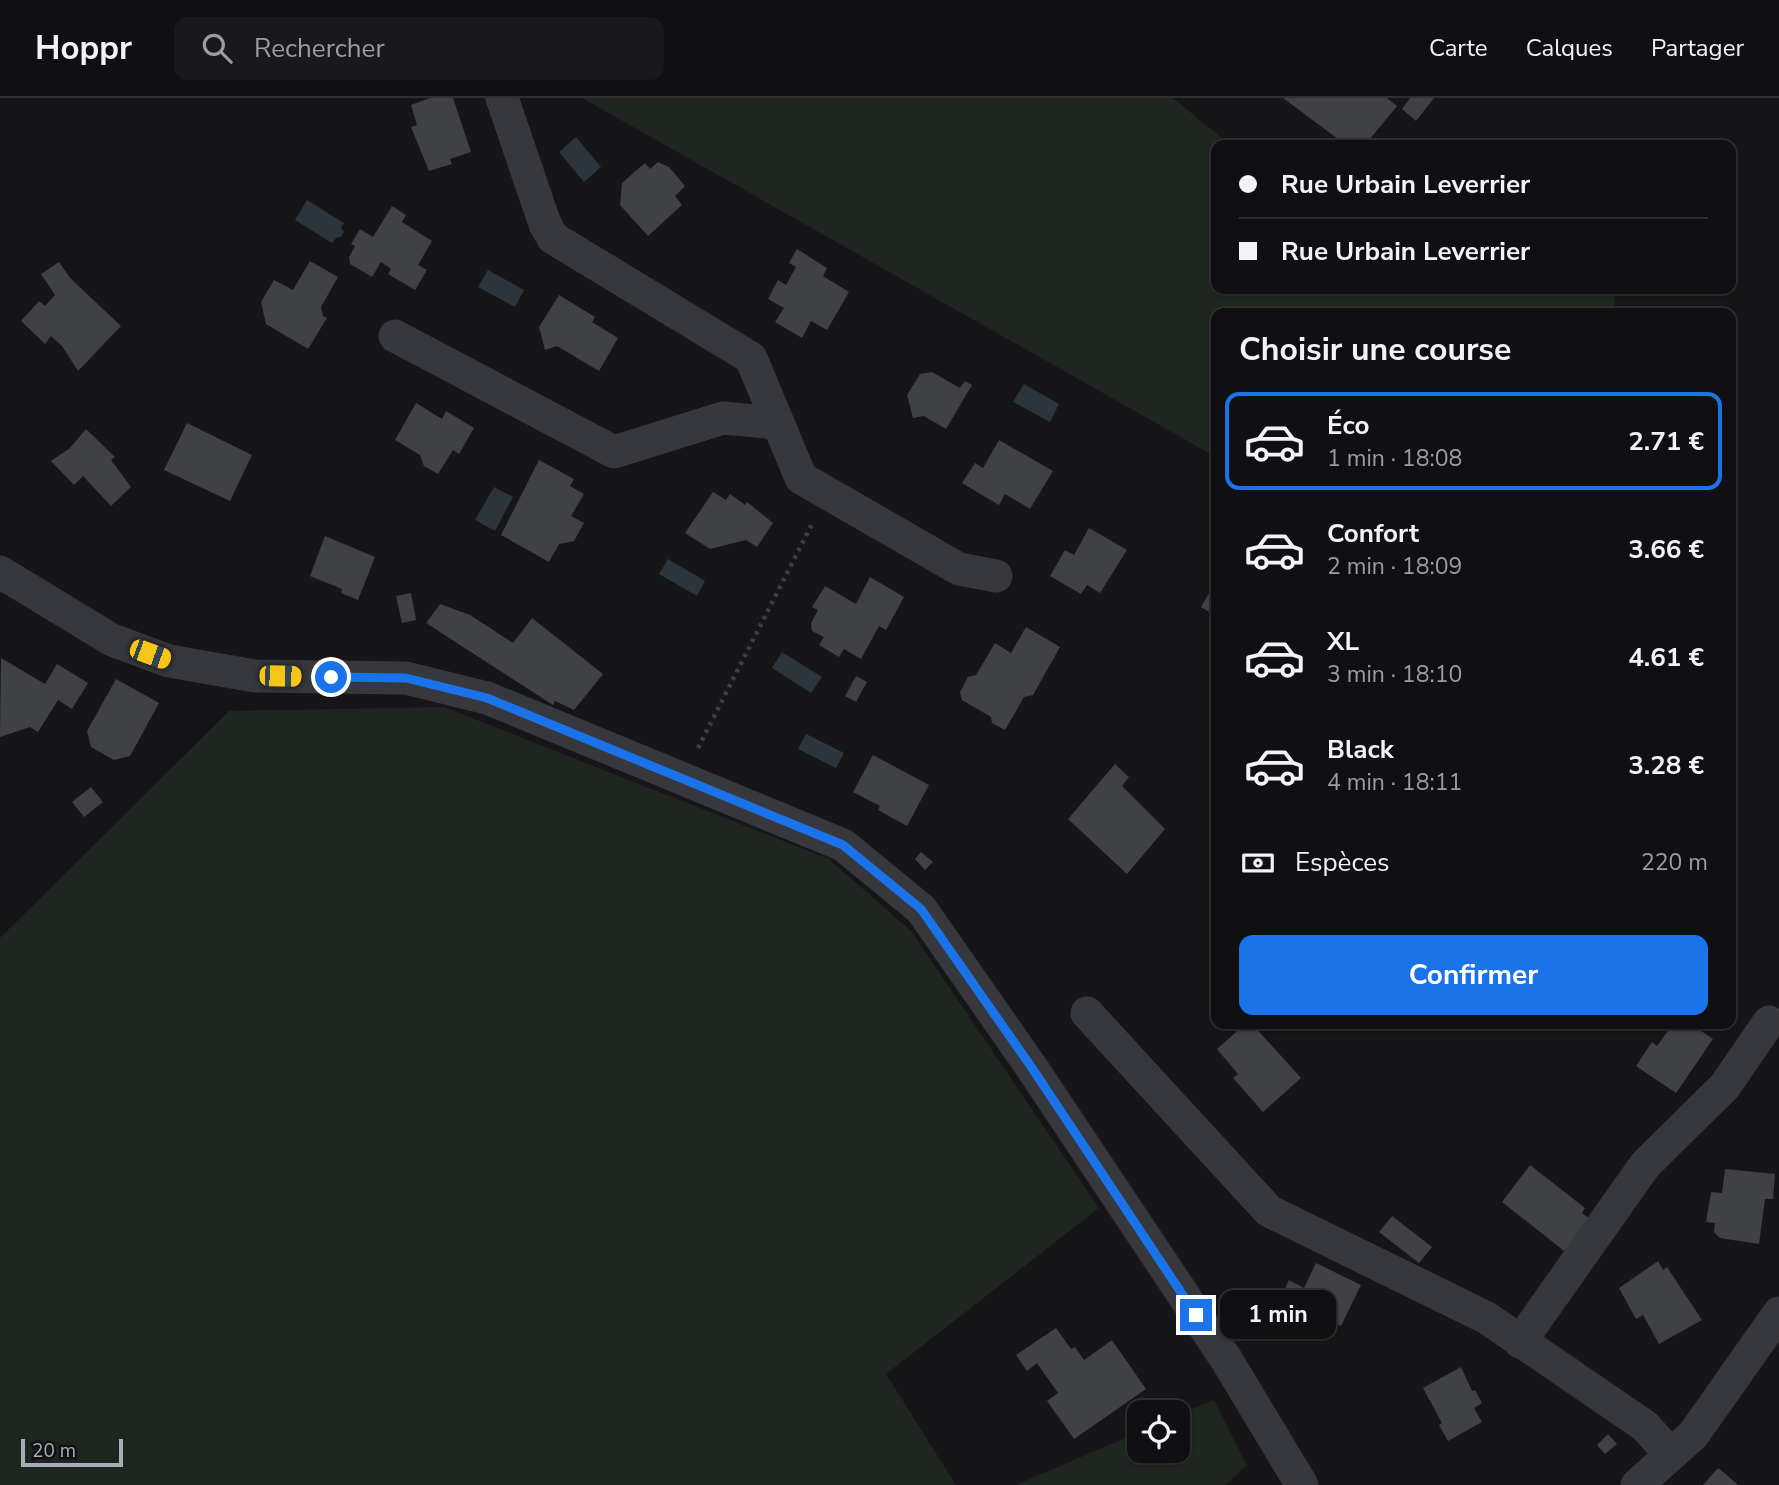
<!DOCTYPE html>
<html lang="fr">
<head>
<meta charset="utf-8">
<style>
	:root { --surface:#101012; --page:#19191b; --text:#f1f3f6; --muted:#9c9d9f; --line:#303032; --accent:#1a73e8 }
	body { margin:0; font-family:"Nunito Sans",sans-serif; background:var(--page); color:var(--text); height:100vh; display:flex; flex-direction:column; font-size:26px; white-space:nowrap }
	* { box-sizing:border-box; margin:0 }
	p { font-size:23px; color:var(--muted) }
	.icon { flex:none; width:38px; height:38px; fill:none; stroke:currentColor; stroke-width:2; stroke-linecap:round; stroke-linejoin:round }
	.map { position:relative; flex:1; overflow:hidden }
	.sheet { position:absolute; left:1211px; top:210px; width:525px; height:721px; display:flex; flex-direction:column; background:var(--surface); border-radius:14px; box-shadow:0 2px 5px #0004,0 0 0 2px var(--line) }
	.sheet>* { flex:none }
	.hud { position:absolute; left:1211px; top:42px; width:525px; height:154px; border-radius:14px; box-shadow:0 2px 5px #0004,0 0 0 2px var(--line); display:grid; align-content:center; height:154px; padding:0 28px; background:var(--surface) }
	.fabs { position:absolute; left:1127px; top:1302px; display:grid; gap:14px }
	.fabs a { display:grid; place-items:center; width:63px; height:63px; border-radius:14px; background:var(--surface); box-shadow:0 2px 5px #0004,0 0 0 2px var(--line); font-size:35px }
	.scale { position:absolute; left:21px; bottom:18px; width:102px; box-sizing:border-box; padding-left:7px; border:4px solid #a8adb8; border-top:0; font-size:19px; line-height:24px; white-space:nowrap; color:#a8adb8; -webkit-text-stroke:5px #111113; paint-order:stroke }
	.end { position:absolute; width:32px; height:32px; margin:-16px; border:9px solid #1a73e8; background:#fff; box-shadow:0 0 0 4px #fff }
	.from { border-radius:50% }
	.bubble { position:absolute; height:49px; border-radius:14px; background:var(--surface); box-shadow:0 2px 5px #0004,0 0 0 2px var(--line); font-size:23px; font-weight:700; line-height:49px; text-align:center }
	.car { position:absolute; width:21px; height:42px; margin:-21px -10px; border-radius:9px; box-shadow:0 0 5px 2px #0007; background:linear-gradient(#f5c518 24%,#345 0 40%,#f5c518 0 76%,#345 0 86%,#f5c518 0) }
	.hud b { display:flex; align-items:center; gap:24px; height:66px; font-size:26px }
	.hud b+b { border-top:2px solid var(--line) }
	.hud i { width:18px; height:18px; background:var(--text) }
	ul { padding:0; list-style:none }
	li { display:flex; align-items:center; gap:21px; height:98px; margin:0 14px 10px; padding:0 14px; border:4px solid transparent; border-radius:14px }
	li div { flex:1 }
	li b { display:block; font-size:26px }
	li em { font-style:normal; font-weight:700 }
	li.on { border-color:var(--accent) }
	li>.icon { width:63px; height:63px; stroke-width:1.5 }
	h2 { padding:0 28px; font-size:32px; line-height:84px }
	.pay { display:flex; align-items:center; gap:18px; height:77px; padding:0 28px; font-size:26px }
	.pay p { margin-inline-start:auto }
	.button { display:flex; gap:14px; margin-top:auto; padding:14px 28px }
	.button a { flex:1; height:80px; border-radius:14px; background:var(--accent); color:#fff; font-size:28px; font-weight:700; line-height:80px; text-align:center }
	header { display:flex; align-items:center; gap:42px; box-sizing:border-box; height:98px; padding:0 35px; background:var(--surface); border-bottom:2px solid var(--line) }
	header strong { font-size:33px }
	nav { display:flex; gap:38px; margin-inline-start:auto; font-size:24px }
	.search { width:490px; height:63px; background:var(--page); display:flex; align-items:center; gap:18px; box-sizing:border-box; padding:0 24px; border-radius:14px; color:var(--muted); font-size:26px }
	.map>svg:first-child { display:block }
	.green { fill:#1e261f }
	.water { fill:#2c353c }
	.building { fill:#404145 }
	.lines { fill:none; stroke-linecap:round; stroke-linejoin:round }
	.path { stroke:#3d3f44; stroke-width:4.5; stroke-dasharray:3.5 5; stroke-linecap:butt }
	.minor { stroke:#37383d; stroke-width:33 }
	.route { stroke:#1a73e8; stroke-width:9 }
</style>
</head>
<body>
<header>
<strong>Hoppr</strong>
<div class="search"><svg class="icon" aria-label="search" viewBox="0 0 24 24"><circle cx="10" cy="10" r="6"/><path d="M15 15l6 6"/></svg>Rechercher</div>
<nav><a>Carte</a><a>Calques</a><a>Partager</a></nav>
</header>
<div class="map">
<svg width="1779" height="1387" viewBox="0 0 1779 1387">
	<rect width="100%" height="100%" fill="#161618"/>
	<path class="green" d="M582,0H1173L1230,47H1216V191H1616L1614,215H1216V359Z
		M444,609L829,761L911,833L1099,1110L886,1276L956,1387H0V840L229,613Z
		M1214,1302L1247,1367L1226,1387H1016L1139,1334V1353H1178V1317Z"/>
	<path class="water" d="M576,39L601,69L584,84L559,54Z
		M307,102L344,125L341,130L344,134L341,139L336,140L332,145L295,122Z
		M488,172L524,192L515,209L478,189Z
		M1024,286L1059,306L1050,324L1013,304Z
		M494,389L513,399L495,433L475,422Z
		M668,461L705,483L697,498L659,476Z
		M782,554L822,579L811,595L772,570Z
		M806,636L844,655L836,670L798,651Z"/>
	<path class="building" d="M430,0H453L471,54L450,61L452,66L429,73L411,29L417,27L411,7Z
		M1283,0H1387L1397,8L1365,47H1346Z
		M1410,0H1434L1416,23L1402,11Z
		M658,64L669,69L685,88L675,98L682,107L648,138L620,107L622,85L645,65L650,71Z
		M392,108L406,117L402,124L432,143L418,167L427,172L415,192L388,176L391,171L381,164L372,179L350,166L349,159L355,148L351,146L360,131L373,139Z
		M797,151L827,170L823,178L849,194L827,232L811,223L802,240L775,224L784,210L768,201L778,182L786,187L796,169L789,165Z
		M310,163L338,179L321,209L323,218L327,220L308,251L266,226L261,204L274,182L293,192Z
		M59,164L70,180L121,228L78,273L62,248L51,238L45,246L21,223L39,203L45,208L55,197L41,176Z
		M559,197L595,219L592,224L618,240L599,273L557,248L545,252L539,229Z
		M932,274L960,290L965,283L972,287L946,331L924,318L913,320L907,297L920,276Z
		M416,305L442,321L446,313L474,330L459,356L453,352L438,376L424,368L420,357L395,342Z
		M187,325L252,357L230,403L164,372Z
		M86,331L115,359L111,362L131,389L111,408L83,378L74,387L51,363L70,350Z
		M999,342L1053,373L1030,411L1005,396L999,407L962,385L975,365L983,370Z
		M539,362L574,381L570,388L584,396L571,418L584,425L574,443L559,446L549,464L501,437Z
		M713,394L726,402L730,396L745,407L747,404L773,425L757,449L746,442L710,451L685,435Z
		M1089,430L1127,452L1100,495L1087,487L1081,496L1050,478L1065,452L1074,457Z
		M325,438L375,459L358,502L341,495L342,491L310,478Z
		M870,479L904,499L886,532L879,528L861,561L844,551L839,559L819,547L824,539L812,533L811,525L818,512L812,509L825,488L856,506Z
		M1216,483V518L1201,509Z
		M411,495L416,522L402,525L396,498Z
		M440,506L470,517L513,545L532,520L603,576L574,612L555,603L553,607L426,525Z
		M1026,529L1060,549L1033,597L1024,599L1005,632L992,625L991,619L962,602L960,594L968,579L976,577L995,545L1011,555Z
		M1,560L45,586L57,566L88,585L72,611L58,602L38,634L30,629L0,639Z
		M856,578L867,584L856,604L845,598Z
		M116,581L159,605L130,658L114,662L91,649L87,633Z
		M873,657L929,687L907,728L878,712L880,708L853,694Z
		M1115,666L1129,679L1122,688L1165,731L1127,776L1068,721Z
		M91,689L103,704L84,719L72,704Z
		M921,754L933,764L925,772L915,761Z
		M1245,926H1252L1301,980L1263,1014L1233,980L1238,976L1217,951Z
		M1673,926H1691L1713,941L1676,995L1636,968L1652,944L1657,948Z
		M1530,1067L1585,1110L1582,1115L1594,1124L1568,1156L1502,1104Z
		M1725,1071L1775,1076L1773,1101H1765L1759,1146L1720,1140L1714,1134L1715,1125L1706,1124L1711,1094L1722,1095Z
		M1392,1118L1432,1149L1419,1165L1379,1134Z
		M1658,1163L1663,1172L1667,1169L1702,1222L1659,1246L1643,1217L1636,1221L1619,1190Z
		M1316,1165L1361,1187L1341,1228L1302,1210L1299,1215L1278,1205L1289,1182L1304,1190Z
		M1056,1230L1071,1251L1075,1249L1084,1262L1112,1242L1146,1291L1074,1341L1047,1303L1058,1295L1037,1265L1027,1273L1016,1257Z
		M1461,1269L1472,1293L1475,1292L1482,1305L1474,1310L1482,1324L1448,1343L1439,1327L1442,1325L1423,1290Z
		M1608,1336L1617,1346L1605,1356L1597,1347Z
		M1718,1370L1729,1379L1738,1387H1703Z"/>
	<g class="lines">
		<path class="path" d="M698,650L813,424"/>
		<path class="minor" d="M502,0L545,126L553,140L751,260L801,380L959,471L996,478
			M395,238L614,354L723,320L777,325
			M0,474L112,542L169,563L255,578L406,580L487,600L843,747L921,811L1032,970L1226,1261L1302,1387
			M1087,915L1269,1113L1487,1220L1645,1328L1670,1356
			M1520,1244L1645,1067L1725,988L1769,924
			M1637,1387L1693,1337L1779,1215"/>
	</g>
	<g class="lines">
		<path class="route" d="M331,579L406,580L487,600L843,747L921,811L1032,970L1196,1217"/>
	</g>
</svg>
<div class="fabs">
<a><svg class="icon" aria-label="locate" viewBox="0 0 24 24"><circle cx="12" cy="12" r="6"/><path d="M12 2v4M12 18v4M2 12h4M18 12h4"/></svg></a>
</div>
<div class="scale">20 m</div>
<i class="end from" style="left:331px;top:579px"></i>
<i class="end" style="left:1196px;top:1217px"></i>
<div class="bubble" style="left:1220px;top:1192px;width:116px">1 min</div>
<i class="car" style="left:150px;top:556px;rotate:110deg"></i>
<i class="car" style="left:280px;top:578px;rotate:91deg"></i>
<div class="hud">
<b><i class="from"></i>Rue Urbain Leverrier</b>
<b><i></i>Rue Urbain Leverrier</b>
</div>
<section class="sheet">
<h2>Choisir une course</h2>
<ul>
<li class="on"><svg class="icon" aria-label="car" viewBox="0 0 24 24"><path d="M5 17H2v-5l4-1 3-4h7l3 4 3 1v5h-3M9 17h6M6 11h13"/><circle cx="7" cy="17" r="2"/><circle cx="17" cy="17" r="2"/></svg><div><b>Éco</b><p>1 min · 18:08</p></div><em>2.71 €</em></li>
<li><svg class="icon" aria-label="car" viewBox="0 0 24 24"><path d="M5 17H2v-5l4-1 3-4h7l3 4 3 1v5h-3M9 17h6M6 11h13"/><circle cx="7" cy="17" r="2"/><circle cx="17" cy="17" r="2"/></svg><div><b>Confort</b><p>2 min · 18:09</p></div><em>3.66 €</em></li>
<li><svg class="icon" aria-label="car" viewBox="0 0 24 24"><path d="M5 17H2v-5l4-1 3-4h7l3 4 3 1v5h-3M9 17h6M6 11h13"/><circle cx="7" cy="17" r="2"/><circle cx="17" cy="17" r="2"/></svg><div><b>XL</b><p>3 min · 18:10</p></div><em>4.61 €</em></li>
<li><svg class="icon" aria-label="car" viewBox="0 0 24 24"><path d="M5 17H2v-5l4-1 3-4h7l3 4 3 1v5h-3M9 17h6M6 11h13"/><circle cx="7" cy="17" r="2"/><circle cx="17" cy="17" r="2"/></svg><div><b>Black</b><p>4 min · 18:11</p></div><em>3.28 €</em></li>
</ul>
<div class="pay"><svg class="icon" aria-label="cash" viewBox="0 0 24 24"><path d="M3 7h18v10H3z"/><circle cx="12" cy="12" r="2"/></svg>Espèces<p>220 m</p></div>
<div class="button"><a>Confirmer</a></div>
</section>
</div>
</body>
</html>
